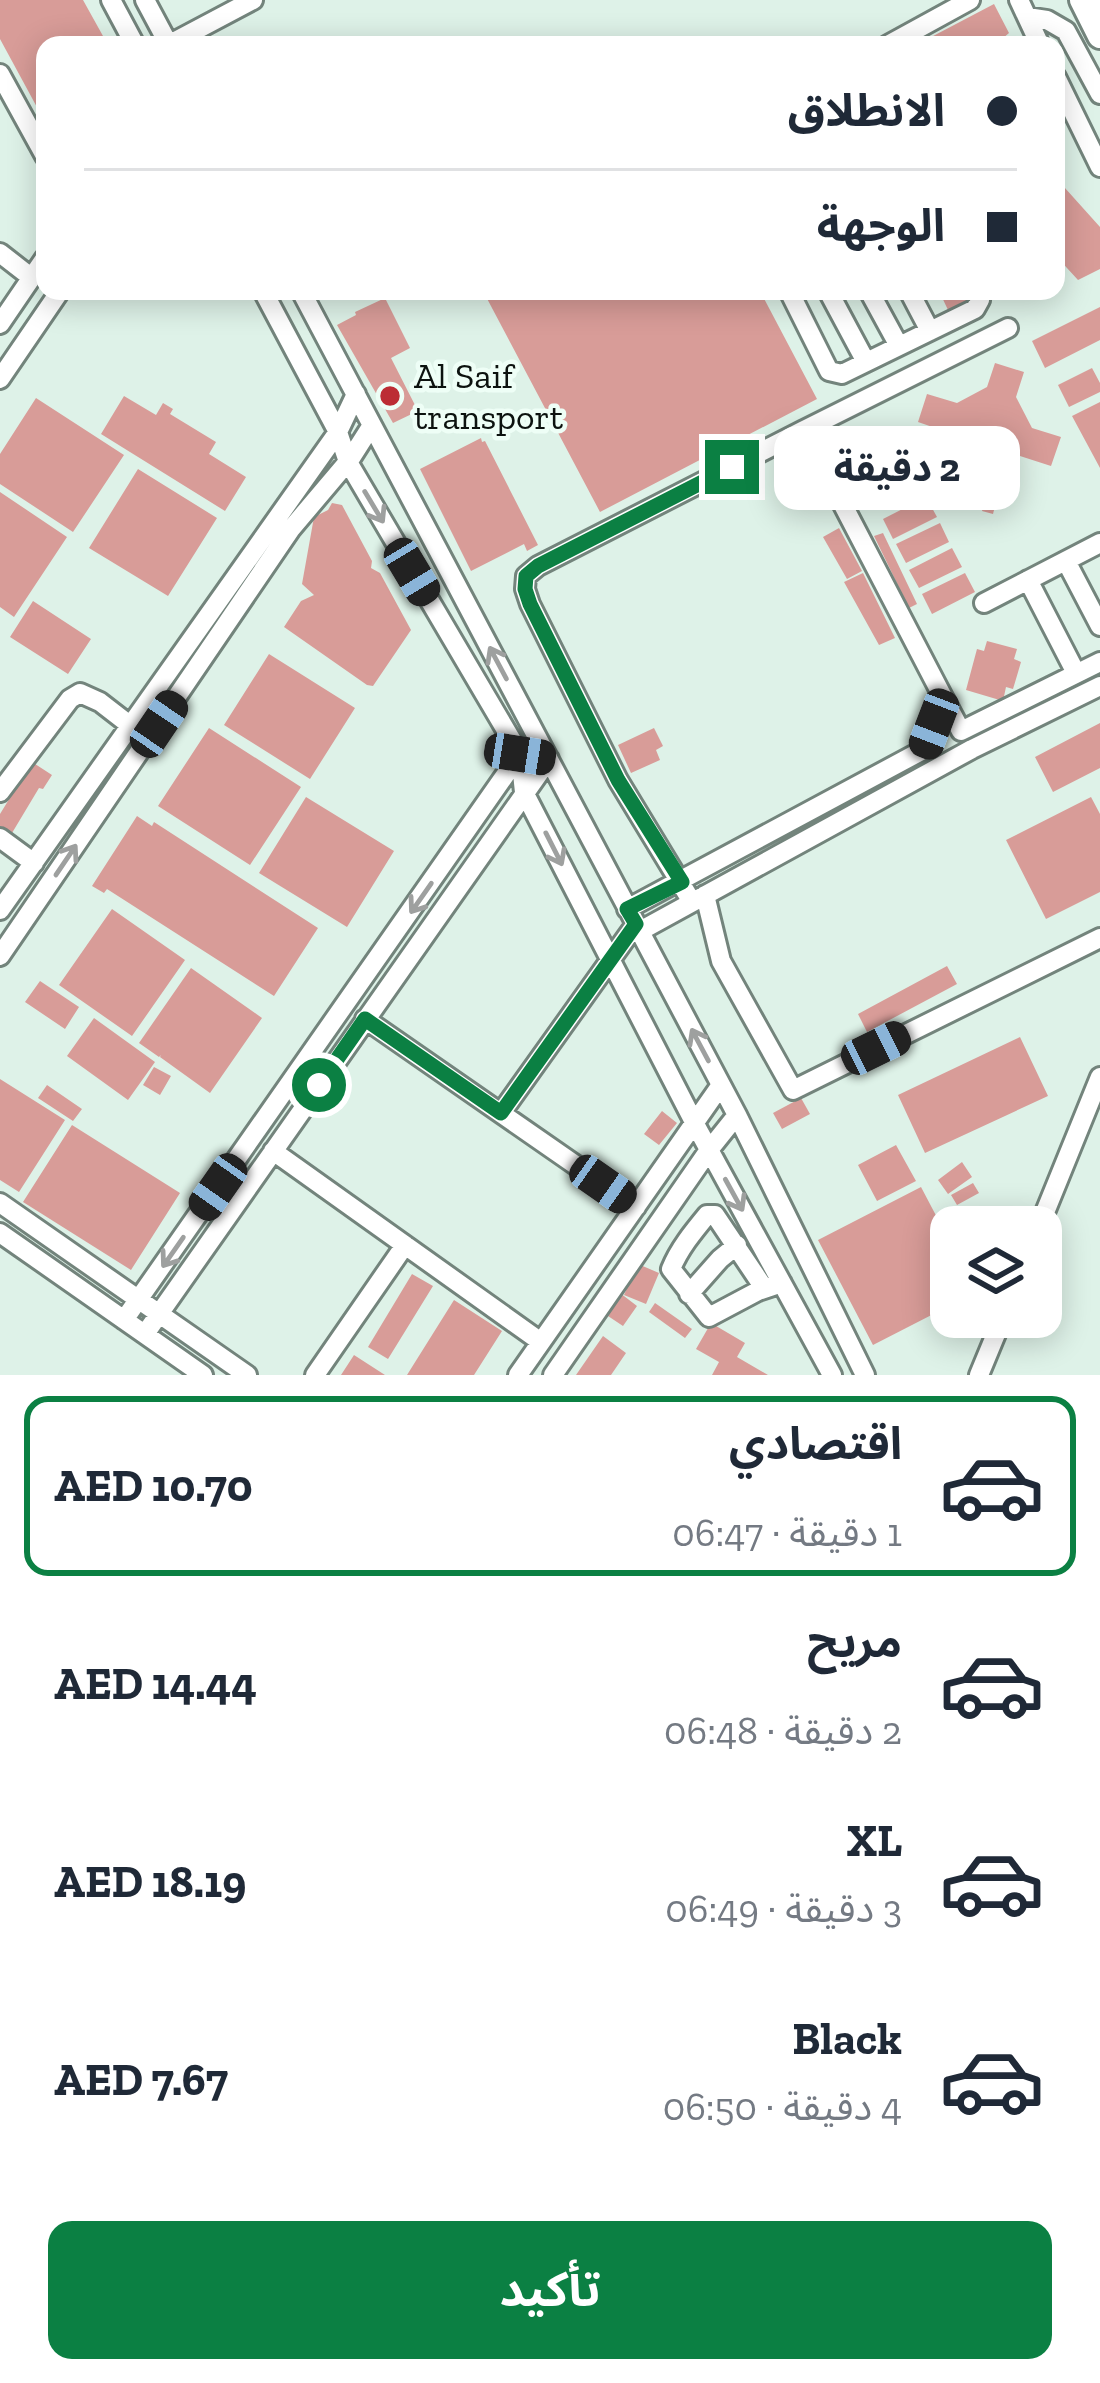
<!DOCTYPE html>
<html lang="ar">
<head>
<meta charset="utf-8">
<style>
	:root { --surface:#fff; --page:#f6f6f7; --text:#1f2937; --muted:#747a83; --line:#e0e1e3; --accent:#0b8043 }
	body { margin:0; font-family:"Zilla Slab","Noto Sans Arabic",serif; background:var(--page); color:var(--text); direction:rtl; height:100vh; display:flex; flex-direction:column; font-size:45px; white-space:nowrap }
	* { box-sizing:border-box; margin:0 }
	p { font-size:39px; color:var(--muted) }
	.icon { flex:none; width:66px; height:66px; fill:none; stroke:currentColor; stroke-width:2; stroke-linecap:round; stroke-linejoin:round }
	.map { position:relative; height:1375px; overflow:hidden; direction:ltr }
	.sheet { display:flex; flex-direction:column; background:var(--surface); flex:1 }
	.sheet>* { flex:none }
	.hud { position:absolute; left:36px; top:36px; width:1029px; height:264px; border-radius:24px; box-shadow:0 6px 30px #0003; direction:rtl; display:grid; align-content:center; height:264px; padding:0 48px; background:var(--surface) }
	.fabs { position:absolute; left:930px; top:1206px; display:grid; gap:24px }
	.fabs a { display:grid; place-items:center; width:132px; height:132px; border-radius:24px; background:var(--surface); box-shadow:0 6px 30px #0003; font-size:60px }
	.end { position:absolute; width:54px; height:54px; margin:-27px; border:15px solid #0b8043; background:#fff; box-shadow:0 0 0 6px #fff }
	.from { border-radius:50% }
	.bubble { position:absolute; height:84px; border-radius:24px; background:var(--surface); box-shadow:0 6px 30px #0003; font-size:39px; font-weight:700; line-height:84px; text-align:center; direction:rtl }
	.car { position:absolute; width:36px; height:72px; margin:-36px -18px; border-radius:15px; box-shadow:0 0 9px 3px #0007; background:linear-gradient(#222 24%,#8ab4d8 0 40%,#222 0 76%,#8ab4d8 0 86%,#222 0) }
	.hud b { display:flex; align-items:center; gap:42px; height:114px; font-size:45px }
	.hud b+b { border-top:3px solid var(--line) }
	.hud i { width:30px; height:30px; background:var(--text) }
	ul { padding:21px 0 0; list-style:none }
	li { display:flex; align-items:center; gap:36px; height:180px; margin:0 24px 18px; padding:0 24px; border:6px solid transparent; border-radius:24px }
	li div { flex:1 }
	li b { display:block; font-size:45px }
	li em { font-style:normal; font-weight:700 }
	li.selected { border-color:var(--accent) }
	li>.icon { width:108px; height:108px; stroke-width:1.5 }
	.button { display:flex; gap:24px; margin-top:auto; padding:24px 48px }
	.button a { flex:1; height:138px; border-radius:24px; background:var(--accent); color:#fff; font-size:48px; font-weight:700; line-height:138px; text-align:center }
	.map>svg:first-child { display:block }
	.building { fill:#d89c98 }
	.lines { fill:none; stroke-linecap:round; stroke-linejoin:round }
	.minor-casing { stroke:#73847c; stroke-width:24 }
	.major-casing { stroke:#73847c; stroke-width:30 }
	.highway-casing { stroke:#73847c; stroke-width:33 }
	.minor { stroke:#fff; stroke-width:18 }
	.major { stroke:#fff; stroke-width:24 }
	.highway { stroke:#fff; stroke-width:27 }
	.oneway { stroke:#9ea09f }
	.route { stroke:#0b8043; stroke-width:15 }
	.poi-dot { fill:#bc2c34; stroke:#eefef6; stroke-width:4.5 }
	.labels { text-anchor:middle; stroke-width:9; stroke-linejoin:round; paint-order:stroke }
	.poi-label { font-size:36px; fill:#0c120f; stroke:#eefef6; text-anchor:start }
</style>
</head>
<body>
<div class="map">
<svg width="1100" height="1375" viewBox="0 0 1100 1375">
	<rect width="100%" height="100%" fill="#def2e8"/>
	<path class="building" d="M0,0H83L108,45H45V122L0,39Z
		M994,4L1009,33L995,45H916Z
		M1056,178L1100,227V269L1078,280L1056,256Z
		M483,291H760L817,399L600,512Z
		M939,291H962L967,301L948,310Z
		M385,298L410,348L391,358L418,411L393,423L337,325L356,315L355,312Z
		M1100,307V340L1045,368L1032,341Z
		M995,363L1024,372L1016,397L1032,428L1061,437L1051,466L1020,456L1018,464L999,474L992,471L982,502L953,493L963,461L954,459L944,440L947,432L918,422L927,394L957,403L987,387Z
		M1092,368L1100,383V392L1069,407L1058,385Z
		M124,396L156,415L163,403L173,409L170,414L216,442L209,454L246,477L225,511L101,434Z
		M36,398L124,455L73,532L0,484V454Z
		M1100,402V468L1072,416Z
		M886,428L900,454L867,472L852,446Z
		M481,438L482,442L485,441L538,545L527,551L524,544L471,571L420,469Z
		M138,469L217,518L168,596L89,548Z
		M988,491L998,494L993,514L982,511Z
		M0,492L67,537L14,617L0,607Z
		M926,497L937,517L893,539L883,519Z
		M332,503L342,505L372,561L371,568L380,573L411,630L373,686L367,685L284,627L301,601L314,595L302,584L314,517L328,510Z
		M940,523L949,542L906,563L896,544Z
		M839,528L862,571L847,579L823,537Z
		M883,533L917,604L909,608L874,536Z
		M952,548L962,567L919,588L909,570Z
		M863,573L895,638L879,645L844,582Z
		M965,573L975,592L932,614L922,594Z
		M33,601L91,639L68,674L10,637Z
		M987,641L1017,649L1014,659L1021,662L1013,689L1006,687L1003,701L966,690L977,649L984,651Z
		M269,654L355,708L310,779L224,725Z
		M1100,723V768L1053,792L1035,757Z
		M209,728L301,787L250,865L158,806Z
		M654,728L663,746L656,750L660,760L631,773L618,745Z
		M32,762L52,775L43,789L39,788L12,833L0,826V814Z
		M306,797L394,851L347,927L259,873Z
		M1091,797L1100,814V892L1046,919L1006,840Z
		M137,816L152,826L154,822L318,928L274,996L107,889L104,893L92,886Z
		M112,909L185,960L132,1036L59,985Z
		M947,966L957,984L867,1032L858,1014Z
		M191,968L262,1018L210,1093L160,1057L161,1055L159,1057L139,1043Z
		M40,981L79,1007L65,1029L25,1002Z
		M94,1018L155,1062L128,1100L67,1056Z
		M1020,1037L1048,1096L925,1153L898,1095Z
		M154,1067L171,1076L160,1095L143,1085Z
		M0,1079L65,1120L19,1192L0,1180Z
		M47,1085L82,1109L73,1121L38,1098Z
		M801,1098L810,1114L782,1129L773,1113Z
		M662,1111L677,1123L659,1145L644,1134Z
		M72,1125L180,1193L131,1270L23,1202Z
		M896,1145L916,1181L877,1201L858,1165Z
		M962,1162L972,1177L948,1194L938,1180Z
		M973,1183L979,1193L957,1205L951,1195Z
		M921,1187L951,1244V1305L873,1345L818,1240Z
		M638,1264L659,1273L646,1304L624,1295Z
		M412,1274L433,1286L388,1359L368,1347Z
		M620,1293L637,1306L623,1326L605,1314Z
		M454,1300L502,1331L474,1375H407Z
		M655,1303L692,1329L685,1338L649,1312Z
		M711,1323L745,1343L737,1357L768,1375H712L719,1362L696,1349Z
		M603,1336L626,1353L611,1375H576Z
		M354,1355L385,1375H341Z"/>
	<g class="lines">
		<defs>
			<path id="minor" d="M111,0L135,45
				M145,0L169,45
				M1019,0L1040,45
				M1027,17L1047,20L1066,31L1100,94
				M168,45L253,0
				M888,45L970,0
				M0,74L45,156
				M1056,77L1100,167
				M0,253L32,278
				M263,291L338,432L348,462L520,754L524,792L695,1124L832,1375
				M301,291L737,1115L865,1375
				M789,291L829,371L842,374L975,309L980,300L975,291
				M828,291L866,362
				M869,291L899,346
				M909,291L930,331
				M0,324L45,258
				M0,379L60,291
				M1066,561L1100,626
				M1028,580L1076,673
				M984,603L1100,543
				M944,699L961,731L1100,662
				M0,792L70,699L80,693L100,702L131,726
				M0,838L34,863
				M705,895L721,961L793,1090L1100,938
				M692,902L618,780L530,604L525,589L526,576L538,566L804,430
				M627,909L925,749L944,699L804,430L1008,328
				M0,910L338,432L356,394
				M640,931L972,749L1100,686
				M0,956L291,529L351,458L372,425
				M365,1019L636,1207
				M501,1113L636,924
				M273,1151L541,1342
				M0,1203L247,1375
				M1039,1227L1100,1077
				M0,1233L203,1375
				M764,1288L715,1215H707C693,1232 679,1249 671,1269L709,1317L758,1291L782,1283
				M689,1294L720,1259L737,1245
				M124,1320L522,751
				M145,1334L549,759L543,758
				M315,1375L405,1245
				M518,1375L721,1085
				M553,1375L709,1150L737,1115
				M979,1375L1003,1317"/>
			<path id="major" d="M1082,0L1100,36"/>
			<path id="highway" d="M1094,0L1100,11"/>
		</defs>
		<use href="#minor" class="minor-casing"/>
		<use href="#major" class="major-casing"/>
		<use href="#highway" class="highway-casing"/>
		<use href="#minor" class="minor"/>
		<use href="#major" class="major"/>
		<use href="#highway" class="highway"/>
	</g>
	<defs><path id="oneway-shaft" d="M-6 0H5M1.5-3L5.5 0L1.5 3" fill="none" stroke-width="1.6" stroke-linecap="round" stroke-linejoin="round" transform="scale(3)"/></defs>
	<g class="oneway">
		<use href="#oneway-shaft" transform="translate(374 507) rotate(59)"/>
		<use href="#oneway-shaft" transform="translate(498 663) rotate(-118)"/>
		<use href="#oneway-shaft" transform="translate(554 849) rotate(63)"/>
		<use href="#oneway-shaft" transform="translate(66 860) rotate(-56)"/>
		<use href="#oneway-shaft" transform="translate(421 898) rotate(125)"/>
		<use href="#oneway-shaft" transform="translate(700 1045) rotate(-118)"/>
		<use href="#oneway-shaft" transform="translate(734 1195) rotate(61)"/>
		<use href="#oneway-shaft" transform="translate(173 1252) rotate(125)"/>
	</g>
	<g class="lines">
		<path class="route" d="M319,1085L365,1019L501,1113L636,924L627,909L682,882L618,780L530,604L525,589L526,576L538,566L732,467"/>
	</g>
	<circle class="poi-dot" cx="390" cy="396" r="12"/>
	<g class="labels">
		<g class="poi-label">
			<text x="414" y="388">Al Saif<tspan x="414" dy="41">transport</tspan></text>
		</g>
	</g>
</svg>
<div class="fabs">
<a><svg class="icon" aria-label="layers" viewBox="0 0 24 24"><path d="M12 4l9 5-9 5-9-5zM3 14l9 5 9-5"/></svg></a>
</div>
<i class="end from" style="left:319px;top:1085px"></i>
<i class="end" style="left:732px;top:467px"></i>
<div class="bubble" style="left:774px;top:426px;width:246px">2 دقيقة</div>
<i class="car" style="left:412px;top:572px;rotate:149deg"></i>
<i class="car" style="left:159px;top:724px;rotate:34deg"></i>
<i class="car" style="left:934px;top:724px;rotate:201deg"></i>
<i class="car" style="left:520px;top:754px;rotate:99deg"></i>
<i class="car" style="left:876px;top:1048px;rotate:64deg"></i>
<i class="car" style="left:603px;top:1184px;rotate:125deg"></i>
<i class="car" style="left:218px;top:1187px;rotate:215deg"></i>
<div class="hud">
<b><i class="from"></i>الانطلاق</b>
<b><i></i>الوجهة</b>
</div>
</div>
<section class="sheet">
<ul>
<li class="selected"><svg class="icon" aria-label="car" viewBox="0 0 24 24"><path d="M5 17H2v-5l4-1 3-4h7l3 4 3 1v5h-3M9 17h6M6 11h13"/><circle cx="7" cy="17" r="2"/><circle cx="17" cy="17" r="2"/></svg><div><b>اقتصادي</b><p>1 دقيقة · 06:47</p></div><em>AED 10.70</em></li>
<li><svg class="icon" aria-label="car" viewBox="0 0 24 24"><path d="M5 17H2v-5l4-1 3-4h7l3 4 3 1v5h-3M9 17h6M6 11h13"/><circle cx="7" cy="17" r="2"/><circle cx="17" cy="17" r="2"/></svg><div><b>مريح</b><p>2 دقيقة · 06:48</p></div><em>AED 14.44</em></li>
<li><svg class="icon" aria-label="car" viewBox="0 0 24 24"><path d="M5 17H2v-5l4-1 3-4h7l3 4 3 1v5h-3M9 17h6M6 11h13"/><circle cx="7" cy="17" r="2"/><circle cx="17" cy="17" r="2"/></svg><div><b>XL</b><p>3 دقيقة · 06:49</p></div><em>AED 18.19</em></li>
<li><svg class="icon" aria-label="car" viewBox="0 0 24 24"><path d="M5 17H2v-5l4-1 3-4h7l3 4 3 1v5h-3M9 17h6M6 11h13"/><circle cx="7" cy="17" r="2"/><circle cx="17" cy="17" r="2"/></svg><div><b>Black</b><p>4 دقيقة · 06:50</p></div><em>AED 7.67</em></li>
</ul>
<div class="button"><a>تأكيد</a></div>
</section>
</body>
</html>
